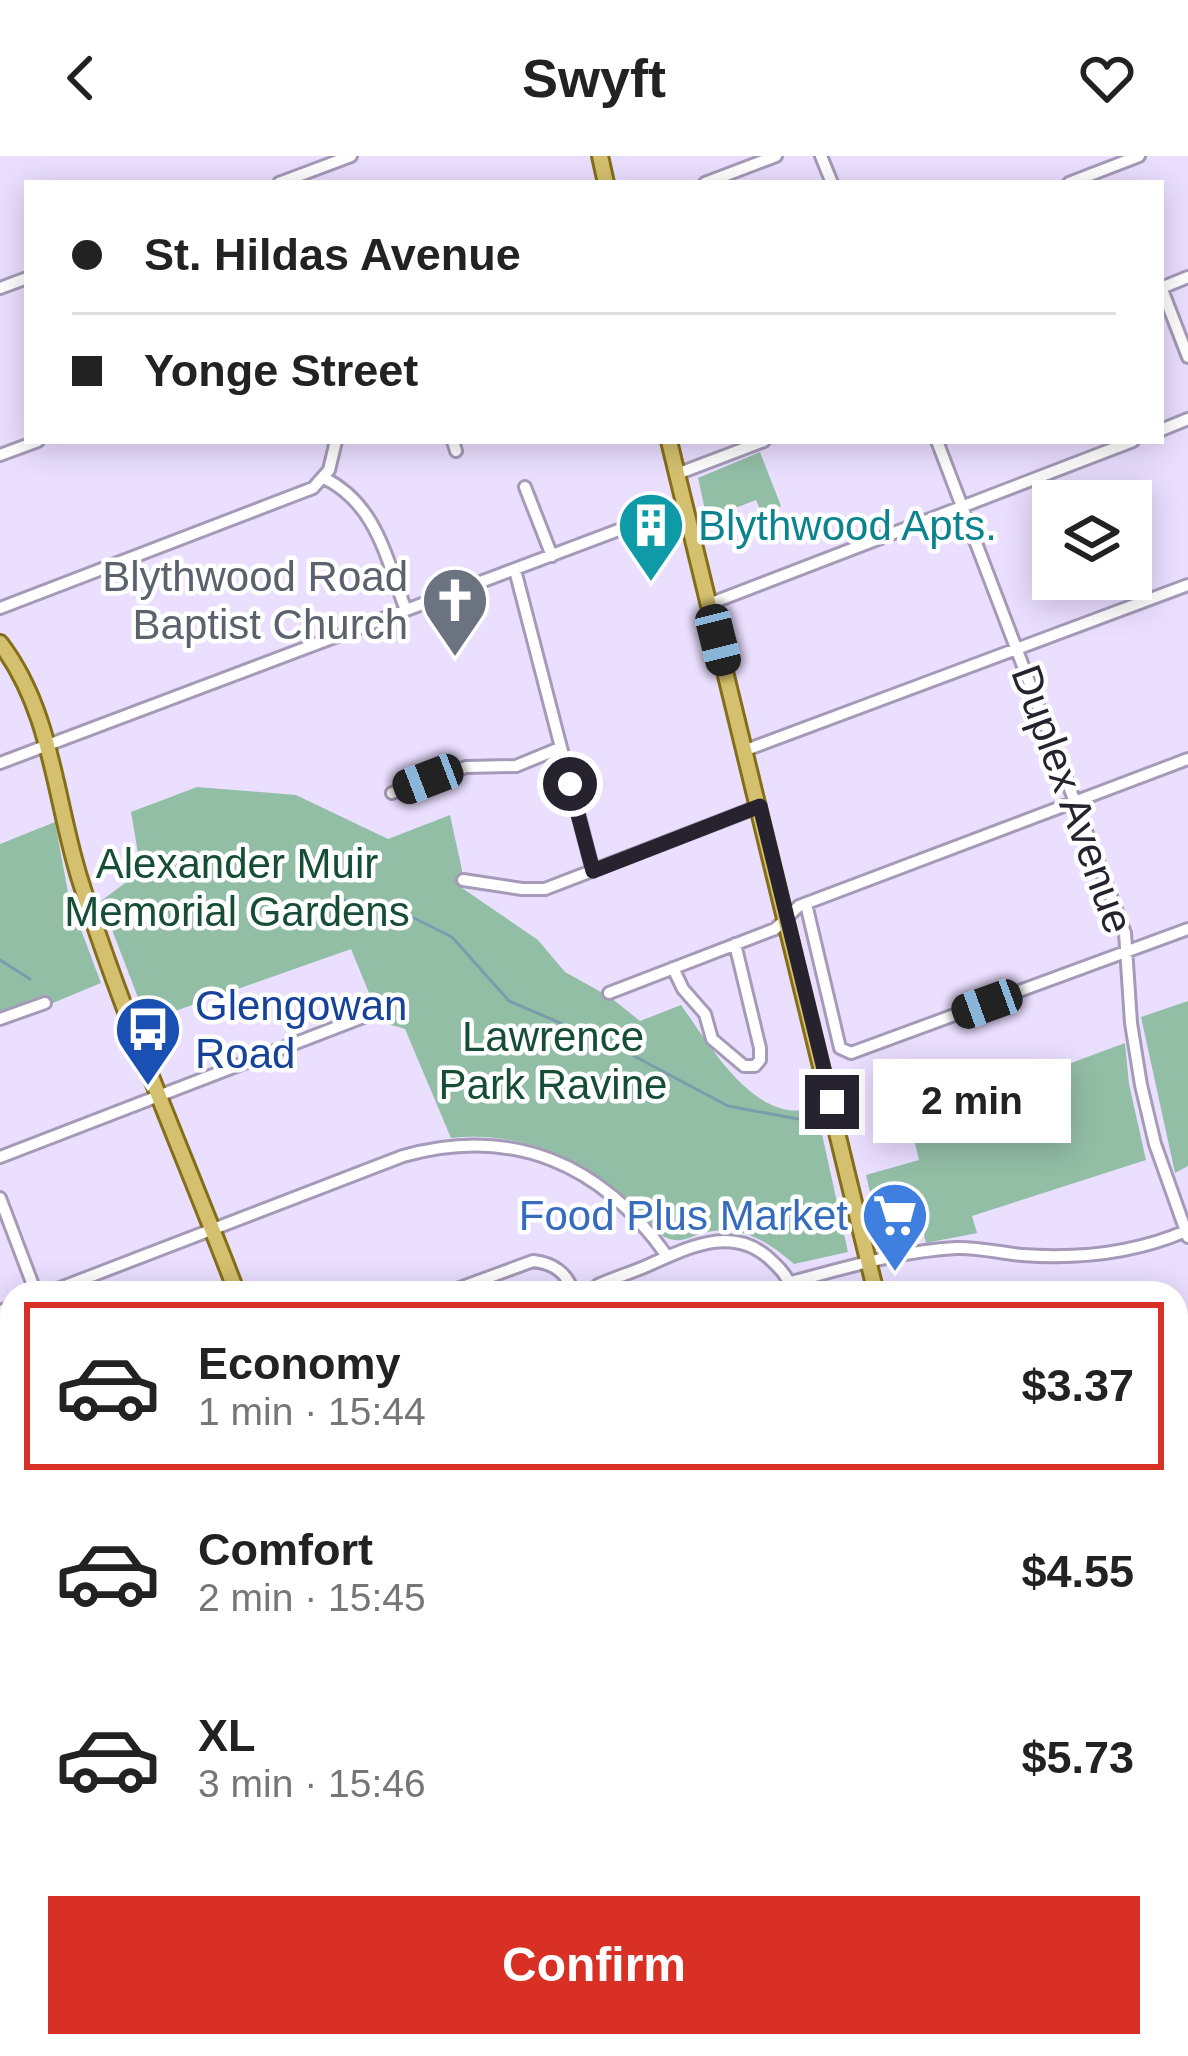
<!DOCTYPE html>
<html lang="en">
<head>
<meta charset="utf-8">
<style>
	:root { --surface:#fff; --page:#f2f2f2; --text:#222; --muted:#767676; --line:#e0e0e0; --accent:#d93025 }
	body { margin:0; font-family:Helvetica,sans-serif; background:var(--page); color:var(--text); height:100vh; display:flex; flex-direction:column; font-size:45px; white-space:nowrap }
	* { box-sizing:border-box; margin:0 }
	p { font-size:39px; color:var(--muted) }
	.icon { flex:none; width:66px; height:66px; fill:none; stroke:currentColor; stroke-width:2; stroke-linecap:round; stroke-linejoin:round }
	.map { position:relative; flex:1; overflow:hidden }
	.panel { position:absolute; left:0px; top:1125px; width:1188px; height:777px; display:flex; flex-direction:column; background:var(--surface); border-radius:36px 36px 0 0; box-shadow:0 6px 30px #0003 }
	.panel>* { flex:none }
	.top-card { position:absolute; left:24px; top:24px; width:1140px; height:264px; border-radius:0px; box-shadow:0 6px 30px #0003; display:grid; align-content:center; height:264px; padding:0 48px; background:var(--surface) }
	.tools { position:absolute; left:1032px; top:324px; display:grid; gap:24px }
	.tools a { display:grid; place-items:center; width:120px; height:120px; border-radius:0px; background:var(--surface); box-shadow:0 6px 30px #0003; font-size:60px }
	.end { position:absolute; width:54px; height:54px; margin:-27px; border:15px solid #27232e; background:#fff; box-shadow:0 0 0 6px #fff }
	.from { border-radius:50% }
	.bubble { position:absolute; height:84px; border-radius:0px; background:var(--surface); box-shadow:0 6px 30px #0003; font-size:39px; font-weight:700; line-height:84px; text-align:center }
	.car { position:absolute; width:36px; height:72px; margin:-36px -18px; border-radius:15px; box-shadow:0 0 9px 3px #0007; background:linear-gradient(#222 24%,#8ab4d8 0 40%,#222 0 76%,#8ab4d8 0 86%,#222 0) }
	.top-card b { display:flex; align-items:center; gap:42px; height:114px; font-size:45px }
	.top-card b+b { border-top:3px solid var(--line) }
	.top-card i { width:30px; height:30px; background:var(--text) }
	ul { padding:21px 0 0; list-style:none }
	li { display:flex; align-items:center; gap:36px; height:168px; margin:0 24px 18px; padding:0 24px; border:6px solid transparent; border-radius:0px }
	li div { flex:1 }
	li b { display:block; font-size:45px }
	li em { font-style:normal; font-weight:700 }
	li.current { border-color:var(--accent) }
	li>.icon { width:108px; height:108px; stroke-width:1.5 }
	.action { display:flex; gap:24px; margin-top:auto; padding:24px 48px }
	.action a { flex:1; height:138px; border-radius:0px; background:var(--accent); color:#fff; font-size:48px; font-weight:700; line-height:138px; text-align:center }
	header { display:flex; justify-content:space-between; align-items:center; height:156px; padding:0 48px; background:var(--surface); font-size:54px; font-weight:700 }
	.map>svg:first-child { display:block }
	.green { fill:#93bea6 }
	.lines { fill:none; stroke-linecap:round; stroke-linejoin:round }
	.stream { stroke:#799dad; stroke-width:3 }
	.minor-casing { stroke:#a59ab7; stroke-width:16 }
	.major-casing { stroke:#856e19; stroke-width:20 }
	.minor { stroke:#fff; stroke-width:10 }
	.major { stroke:#d4c06e; stroke-width:14 }
	.route { stroke:#27232e; stroke-width:15 }
	.labels { text-anchor:middle; stroke-width:9; stroke-linejoin:round; paint-order:stroke }
	.culture-label { font-size:42px; fill:#0d838f; stroke:#fff; text-anchor:start }
	.worship-label { font-size:42px; fill:#5b616d; stroke:#fff; text-anchor:end }
	.street-label { font-size:42px; fill:#27232e; stroke:#fff }
	.park-label { font-size:42px; fill:#154e35; stroke:#fff }
	.transit-label { font-size:42px; fill:#164399; stroke:#fff; text-anchor:start }
	.shop-label { font-size:42px; fill:#366cbe; stroke:#fff; text-anchor:end }
</style>
</head>
<body>
<header><svg class="icon" aria-label="back" viewBox="0 0 24 24"><path d="M15 5l-7 7 7 7"/></svg>Swyft<svg class="icon" aria-label="heart" viewBox="0 0 24 24"><path d="M12 20l-8-8c-3-5 5-10 8-4 3-6 11-1 8 4z"/></svg></header>
<div class="map">
<svg width="1188" height="1900" viewBox="0 0 1188 1900">
	<rect width="100%" height="100%" fill="#eadfff"/>
	<path class="green" d="M760,296L781,350L762,358L756,344L707,363L698,322Z
		M197,631L296,639L388,683L450,659L462,714V732L538,784L565,816L610,841L640,865L681,849C710,889 757,973 816,951L848,1096L794,1108C767,1085 740,1067 703,1077C687,1082 681,1088 664,1081C610,1018 538,973 451,982L405,873L381,866L351,793L147,865L101,745L141,715L131,656Z
		M55,666L69,742L101,827L41,852L0,860V688Z
		M1188,845V1010L1175,1017L1141,861Z
		M1125,887L1129,928L1146,1004L972,1060L977,1077L926,1087L917,1049L875,1058L866,1019L919,1004L910,967Z"/>
	<g class="lines">
		<path class="stream" d="M335,742L406,758L452,781L509,845L619,892L728,950L798,963
			M0,804L30,823"/>
		<defs>
			<path id="minor" d="M821,0L832,27
				M279,27L351,0
				M705,27L776,0
				M1069,27L1139,0
				M1161,131L1188,201
				M0,132L27,122
				M1161,132L1188,121
				M1161,274L1188,263
				M453,285L456,295
				M937,285L1125,777L1131,867L1141,929L1155,988L1188,1081
				M0,299L38,285
				M677,318L764,285
				M324,322C377,348 386,403 406,454
				M525,331L552,400
				M515,414L593,715
				M709,448L1133,285
				M0,452L313,332L329,314L336,285
				M746,594L1188,429
				M0,607L685,349
				M392,637L466,611L516,610L560,592
				M463,724L522,733H545L760,650
				M806,748L840,892L851,897L1188,773
				M673,812L683,833L705,858L712,883L744,910H755L760,904V892L735,788
				M609,837L775,773L799,750L1188,603
				M0,863L45,847
				M0,1001L371,858
				M0,1042L36,1137
				M791,1126C846,1112 899,1095 956,1092C978,1091 1000,1097 1022,1099C1078,1103 1136,1097 1188,1074
				M47,1137L403,1000C513,969 602,1008 667,1100
				M446,1137L533,1105C553,1107 568,1117 573,1137
				M591,1137L598,1129C616,1121 634,1116 651,1108C691,1090 736,1068 773,1106C783,1115 790,1124 793,1137
				M0,1155L12,1151
				M1176,1196L1188,1193
				M0,1310L12,1305
				M1176,1338L1188,1334
				M0,1464L12,1460
				M0,1618L12,1613
				M1176,1655L1188,1686
				M0,1773L12,1769
				M1176,1833L1188,1828
				M145,1890L148,1900
				M286,1890L290,1900
				M438,1890L451,1900
				M570,1890L574,1900
				M652,1890L655,1900
				M613,1900L639,1890"/>
			<path id="major" d="M600,0L606,27
				M669,285L876,1137
				M0,487C53,556 55,647 81,727C125,866 185,1001 237,1137
				M1176,1468L1188,1463
				M1069,1890L1072,1900
				M64,1900L90,1890"/>
		</defs>
		<use href="#minor" class="minor-casing"/>
		<use href="#major" class="major-casing"/>
		<use href="#minor" class="minor"/>
		<use href="#major" class="major"/>
	</g>
	<g class="lines">
		<path class="route" d="M570,628L593,715L760,650L832,946"/>
	</g>
	<defs>
		<symbol id="building-pin" viewBox="-11 -11 22 30"><path d="M0 17L-7.5 6A9.5 9.5 0 1 1 7.5 6Z" fill="#0f9aa8" stroke="#fff"/><path d="M-4-6H4V6H1V3H-1V6H-4ZM-2.5-4.3h1.7v1.8h-1.7ZM.8-4.3h1.7v1.8H.8ZM-2.5-1h1.7V.8h-1.7ZM.8-1h1.7V.8H.8Z" fill="#fff"/></symbol>
		<symbol id="church-pin" viewBox="-11 -11 22 30"><path d="M0 17L-7.5 6A9.5 9.5 0 1 1 7.5 6Z" fill="#6b7280" stroke="#fff"/><path d="M-1.2-6h2.4v3.5h3.3v2.4h-3.3V6h-2.4V-.1h-3.3v-2.4h3.3Z" fill="#fff"/></symbol>
		<symbol id="bus-pin" viewBox="-11 -11 22 30"><path d="M0 17L-7.5 6A9.5 9.5 0 1 1 7.5 6Z" fill="#1a4fb4" stroke="#fff"/><path d="M-5-6H5V4H4V6H2V4H-2V6H-4V4H-5ZM-3.5-4V0h7V-4ZM-3.5 1.2v1.5H-2V1.2ZM2 1.2v1.5H3.5V1.2Z" fill="#fff"/></symbol>
		<symbol id="supermarket-pin" viewBox="-11 -11 22 30"><path d="M0 17L-7.5 6A9.5 9.5 0 1 1 7.5 6Z" fill="#3f7fe0" stroke="#fff"/><path d="M-6-5.5h2.5l.6 2H6L4.5 2H-2.5L-4.4-4H-6ZM-1.5 3.2a1.3 1.3 0 1 0 .1 0ZM3 3.2a1.3 1.3 0 1 0 .1 0Z" fill="#fff"/></symbol>
	</defs>
	<g fill-rule="evenodd">
		<use href="#building-pin" x="613" y="331" width="76" height="104"/>
		<use href="#church-pin" x="417" y="406" width="76" height="104"/>
		<use href="#bus-pin" x="110" y="835" width="76" height="104"/>
		<use href="#supermarket-pin" x="857" y="1021" width="76" height="104"/>
	</g>
	<g class="labels">
		<g class="culture-label">
			<text x="698" y="384">Blythwood Apts.</text>
		</g>
		<g class="worship-label">
			<text x="408" y="435">Blythwood Road<tspan x="408" dy="48">Baptist Church</tspan></text>
		</g>
		<g class="street-label">
			<text transform="translate(1073 643) rotate(70)" y="15">Duplex Avenue</text>
		</g>
		<g class="park-label">
			<text x="237" y="722">Alexander Muir<tspan x="237" dy="48">Memorial Gardens</tspan></text>
			<text x="553" y="895">Lawrence<tspan x="553" dy="48">Park Ravine</tspan></text>
		</g>
		<g class="transit-label">
			<text x="195" y="864">Glengowan<tspan x="195" dy="48">Road</tspan></text>
		</g>
		<g class="shop-label">
			<text x="848" y="1074">Food Plus Market</text>
		</g>
	</g>
</svg>
<div class="tools">
<a><svg class="icon" aria-label="layers" viewBox="0 0 24 24"><path d="M12 4l9 5-9 5-9-5zM3 14l9 5 9-5"/></svg></a>
</div>
<i class="end from" style="left:570px;top:628px"></i>
<i class="end" style="left:832px;top:946px"></i>
<div class="bubble" style="left:873px;top:903px;width:198px">2 min</div>
<i class="car" style="left:718px;top:484px;rotate:166deg"></i>
<i class="car" style="left:428px;top:623px;rotate:249deg"></i>
<i class="car" style="left:987px;top:848px;rotate:250deg"></i>
<div class="top-card">
<b><i class="from"></i>St. Hildas Avenue</b>
<b><i></i>Yonge Street</b>
</div>
<section class="panel">
<ul>
<li class="current"><svg class="icon" aria-label="car" viewBox="0 0 24 24"><path d="M5 17H2v-5l4-1 3-4h7l3 4 3 1v5h-3M9 17h6M6 11h13"/><circle cx="7" cy="17" r="2"/><circle cx="17" cy="17" r="2"/></svg><div><b>Economy</b><p>1 min · 15:44</p></div><em>$3.37</em></li>
<li><svg class="icon" aria-label="car" viewBox="0 0 24 24"><path d="M5 17H2v-5l4-1 3-4h7l3 4 3 1v5h-3M9 17h6M6 11h13"/><circle cx="7" cy="17" r="2"/><circle cx="17" cy="17" r="2"/></svg><div><b>Comfort</b><p>2 min · 15:45</p></div><em>$4.55</em></li>
<li><svg class="icon" aria-label="car" viewBox="0 0 24 24"><path d="M5 17H2v-5l4-1 3-4h7l3 4 3 1v5h-3M9 17h6M6 11h13"/><circle cx="7" cy="17" r="2"/><circle cx="17" cy="17" r="2"/></svg><div><b>XL</b><p>3 min · 15:46</p></div><em>$5.73</em></li>
</ul>
<div class="action"><a>Confirm</a></div>
</section>
</div>
</body>
</html>
